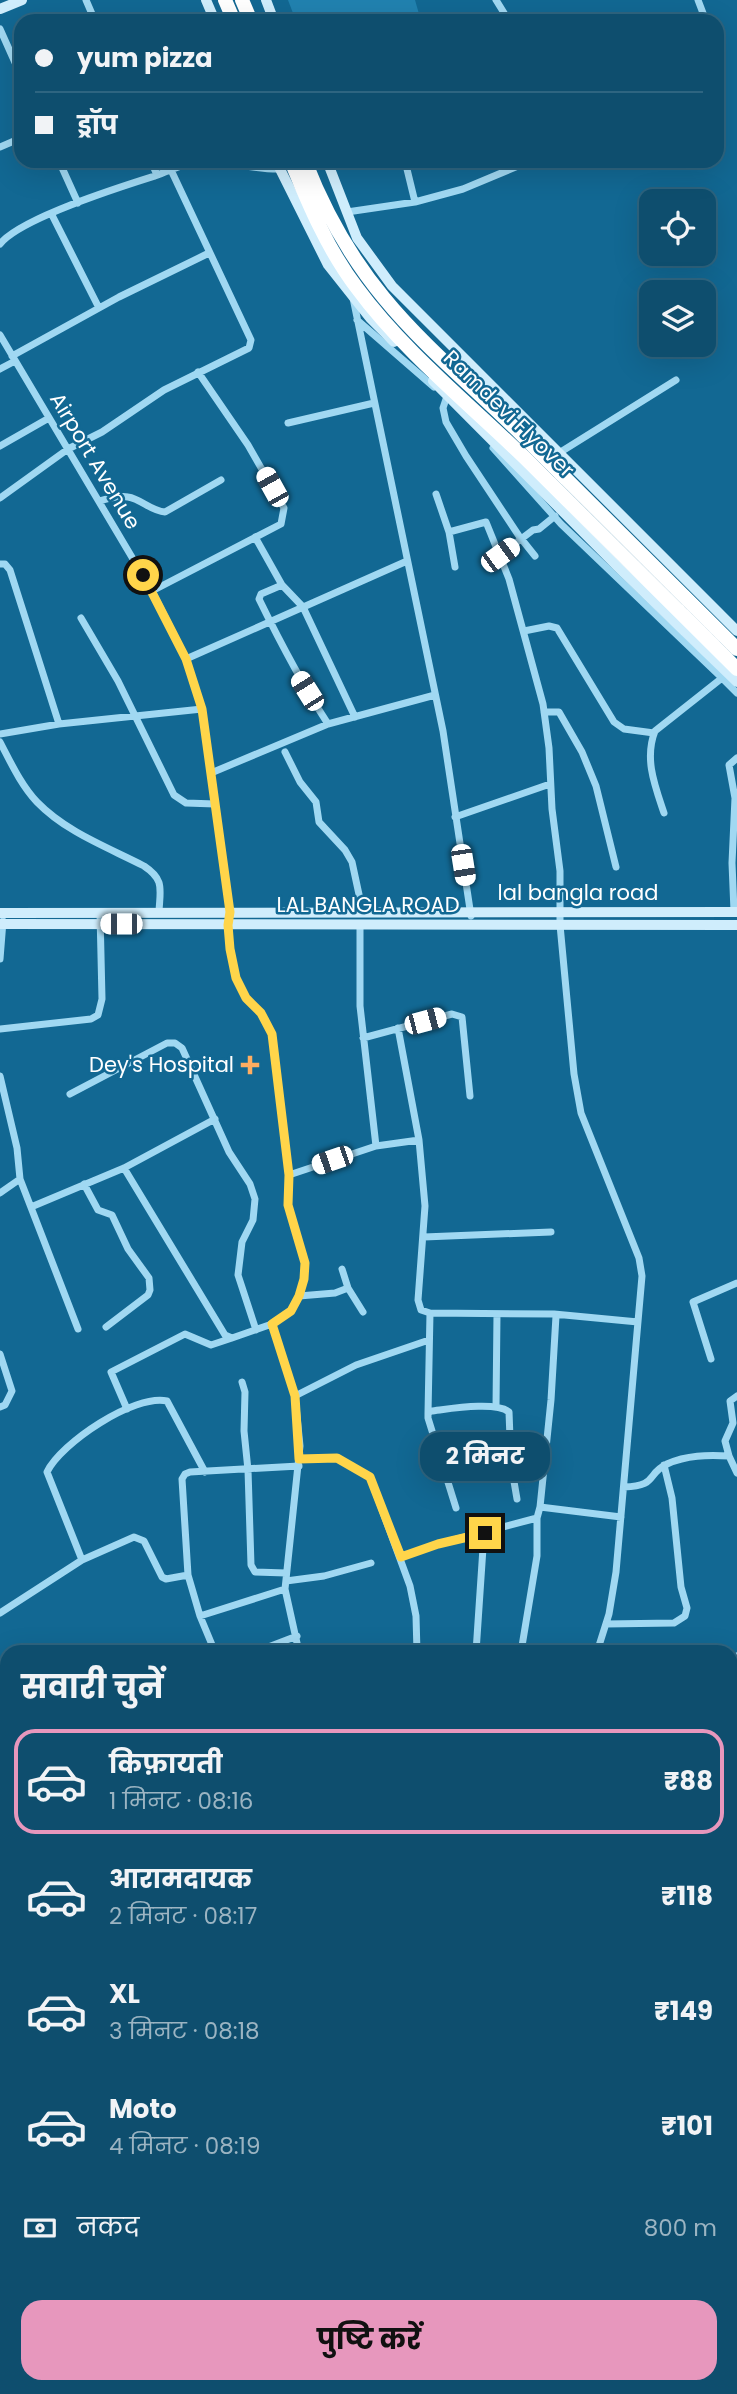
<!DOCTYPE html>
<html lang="hi">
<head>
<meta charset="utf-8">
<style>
	:root { --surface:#0e4e6e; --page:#1c5876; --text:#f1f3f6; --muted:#9bb4c2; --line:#2e6581; --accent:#e797bd }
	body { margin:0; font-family:Poppins,"Noto Sans Devanagari",sans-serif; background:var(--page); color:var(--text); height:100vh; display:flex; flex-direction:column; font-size:26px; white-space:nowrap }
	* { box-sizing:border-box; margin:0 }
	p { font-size:23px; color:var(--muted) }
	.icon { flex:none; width:38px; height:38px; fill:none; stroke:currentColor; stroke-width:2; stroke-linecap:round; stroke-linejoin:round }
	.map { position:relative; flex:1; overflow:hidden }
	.panel { position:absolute; left:0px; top:1645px; width:738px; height:749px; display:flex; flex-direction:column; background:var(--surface); border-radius:21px 21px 0 0; box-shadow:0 7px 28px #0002,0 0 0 2px var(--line) }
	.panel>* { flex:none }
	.banner { position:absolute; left:14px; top:14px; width:710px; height:154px; border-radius:21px; box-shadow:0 7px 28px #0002,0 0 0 2px var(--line); display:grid; align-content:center; height:154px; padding:0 21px; background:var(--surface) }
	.fabs { position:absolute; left:639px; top:189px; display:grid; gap:14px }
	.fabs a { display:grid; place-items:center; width:77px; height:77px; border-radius:14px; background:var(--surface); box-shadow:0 7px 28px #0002,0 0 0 2px var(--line); font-size:35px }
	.end { position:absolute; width:32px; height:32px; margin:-16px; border:9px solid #ffd54a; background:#111; box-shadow:0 0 0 4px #111 }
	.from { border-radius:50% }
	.bubble { position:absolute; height:49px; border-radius:21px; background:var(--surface); box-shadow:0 7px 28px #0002,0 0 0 2px var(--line); font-size:23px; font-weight:700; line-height:49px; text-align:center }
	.car { position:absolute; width:21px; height:42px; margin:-21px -10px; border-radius:9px; box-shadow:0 0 5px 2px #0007; background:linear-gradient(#fff 24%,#345 0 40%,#fff 0 76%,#345 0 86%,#fff 0) }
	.banner b { display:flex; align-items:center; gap:24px; height:66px; font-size:26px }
	.banner b+b { border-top:2px solid var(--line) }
	.banner i { width:18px; height:18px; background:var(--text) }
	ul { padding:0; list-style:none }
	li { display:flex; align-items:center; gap:21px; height:105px; margin:0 14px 10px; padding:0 7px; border:4px solid transparent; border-radius:21px }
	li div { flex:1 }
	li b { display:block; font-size:26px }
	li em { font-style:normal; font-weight:700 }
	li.active { border-color:var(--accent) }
	li>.icon { width:63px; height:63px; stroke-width:1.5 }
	h2 { padding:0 21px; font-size:32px; line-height:84px }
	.pay { display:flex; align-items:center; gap:18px; height:77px; padding:0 21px; font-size:26px }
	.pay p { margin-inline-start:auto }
	.cta { display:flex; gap:14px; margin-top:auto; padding:14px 21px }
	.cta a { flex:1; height:80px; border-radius:21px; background:var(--accent); color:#111; font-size:28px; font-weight:700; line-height:80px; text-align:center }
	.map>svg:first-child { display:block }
	.green { fill:#2182b0 }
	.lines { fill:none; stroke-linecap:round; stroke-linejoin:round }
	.street { stroke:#a0d8f2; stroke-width:7 }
	.secondary { stroke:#cfedfc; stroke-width:10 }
	.highway { stroke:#fff; stroke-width:14 }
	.route { stroke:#ffd54a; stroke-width:9 }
	.poi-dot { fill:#ffad61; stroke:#126893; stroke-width:2.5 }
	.labels { text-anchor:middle; stroke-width:5; stroke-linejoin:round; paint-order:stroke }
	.street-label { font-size:21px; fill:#fff; stroke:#126893 }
	.poi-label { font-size:21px; fill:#fff; stroke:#126893; text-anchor:end }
</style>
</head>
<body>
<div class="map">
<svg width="737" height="2394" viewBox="0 0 737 2394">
	<rect width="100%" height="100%" fill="#126893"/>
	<path class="green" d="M288,0H415L421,21H296Z"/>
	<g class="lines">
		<path class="street" d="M86,0L95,21
			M496,0L509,21
			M698,0L706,21
			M0,29L21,76
			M718,54L721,63
			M0,147L21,138
			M59,161L78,203
			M151,161L157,175
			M405,161L415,202
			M347,212L415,202L463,189L518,166L525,161
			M52,215L99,308
			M0,244C21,218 120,187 155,176C167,172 178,166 190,163C219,157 250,170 280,169
			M353,298L443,731L471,916
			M357,320L434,387
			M0,335L152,591L186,659L202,709L230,913L228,925L230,949L236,978L246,998L261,1013L272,1034L289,1175L288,1205L305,1263L304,1279L299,1296L291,1311L272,1324L295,1396L300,1446L285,1589L299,1652
			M12,356L119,297L209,253
			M0,369L15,361
			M446,399L443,408L446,422L466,456L519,536L535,556
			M288,423L374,403
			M0,446L49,418
			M493,448L561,524L722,678
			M559,453L676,380
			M436,494L449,532
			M0,498L68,449L102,432L164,390L249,348L251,340L171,170
			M99,501C108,499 118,495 128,497C141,499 151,511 165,512L221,480
			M255,537L282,585L303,607L355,717
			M500,555L533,530L539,529L555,516
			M0,564H5L10,570L59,724
			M455,567L449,532L486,522L509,579L543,704L549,748L552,809L560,871V925L574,1074L581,1113L639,1258L642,1276L616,1572L609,1614L597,1652
			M282,585L261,594L259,599C280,642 302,684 328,724
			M152,591L281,524L284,508L248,445L198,372
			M81,618L118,681L174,795L186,803L215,804
			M524,631L549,626L557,628L614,722L624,729L654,733
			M186,659L407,561
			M544,712H559L582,752L596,786L616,867
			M0,734L59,724L202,709
			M0,742C11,763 21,785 37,802C66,832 107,847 144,866C165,880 160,889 159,912
			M285,752L300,782L316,802L319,822L345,850L352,862L363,913
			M211,773L328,724L435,695
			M664,813C655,786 644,759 655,731L722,678L737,693
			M455,817L550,784
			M734,911L732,863L735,798L729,765L737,758
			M360,924V1006L376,1146L419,1140
			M0,959L3,921
			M398,1028L419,1140L425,1206L418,1300L421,1310L430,1313L554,1314L556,1316L551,1400L540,1507
			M0,1029L91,1019L98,1015L102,999L100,913
			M363,1038L452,1014L462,1017L470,1096
			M0,1076L17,1148L20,1179L0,1193
			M70,1094L167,1043H175L182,1048L229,1152L250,1184L255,1199L253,1220L242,1242L238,1275L256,1330
			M124,1168L225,1335L232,1338L272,1324
			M289,1175L376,1146
			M20,1179L78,1329
			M84,1184L98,1210L112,1215L128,1249L149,1278L150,1290L148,1295L106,1327
			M31,1207L124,1168L215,1119
			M424,1237L551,1232
			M348,1288L363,1312
			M299,1296L335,1293L348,1288L342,1269
			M554,1314L638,1322
			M0,1354L12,1391L5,1405L0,1407
			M711,1359L693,1302L737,1283
			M242,1382L245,1392L244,1431L248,1470L251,1565L255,1572L286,1573
			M295,1396L356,1365L429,1340
			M496,1407L497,1314
			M127,1409L111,1372L185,1334L211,1345L232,1338
			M428,1413L430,1313
			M729,1456L725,1441L733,1423L730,1401L737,1396
			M299,1459L337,1458L370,1477L410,1586L416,1616L417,1652
			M624,1487C658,1486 646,1474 667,1464C687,1455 707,1455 729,1456L737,1473
			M456,1508L428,1418V1413L431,1411C449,1409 496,1401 509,1412L511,1464L517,1499
			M401,1557L438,1544L537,1518
			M82,1560L47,1472C61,1443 134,1394 167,1401L205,1472
			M286,1581L324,1576L371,1563
			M0,1613L82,1560L134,1537L144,1541L162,1577L166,1579L188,1575
			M200,1616L285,1589
			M606,1624L674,1623L685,1616L687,1608L681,1587L672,1498L664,1465
			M215,1652L200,1616L188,1575L182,1479L185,1474L190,1472L299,1466
			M255,1652L297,1636
			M476,1652L484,1533
			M521,1652L537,1556V1518L540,1507L621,1517
			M732,1659L737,1656
			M0,1677L7,1709
			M732,1705L737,1704
			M732,1805L737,1826
			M732,1937L737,1949
			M0,1984L7,1978
			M732,2010L737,2007
			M732,2094L737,2092
			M0,2095L7,2090
			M732,2249L737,2264
			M732,2386L736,2394
			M161,2387L164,2394
			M224,2387L227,2394
			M270,2387L273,2394
			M667,2394L686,2387"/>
		<path class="secondary" d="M206,0L215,21
			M266,0L274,21
			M0,9L22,0
			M276,161L328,265L370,318L394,342
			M327,161L357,238L392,286L737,631
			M433,381L617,566L737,682
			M0,913L737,912
			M0,924L737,925
			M0,2143C5,2164 6,2180 0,2201
			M732,2212L737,2210
			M732,2224L737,2221
			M0,2270L7,2287
			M50,2387L53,2394
			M320,2394L336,2387
			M348,2394L364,2387"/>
		<path class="highway" d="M225,0L234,21
			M242,0L251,21
			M291,161C309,205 328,250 357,288C404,352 473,407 529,462C599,531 667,600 737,669
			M305,161C324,210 350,257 384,298C425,348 477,390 523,436C595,507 666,578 737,649"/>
	</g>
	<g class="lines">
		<path class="route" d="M143,575L186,659L202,709L230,912L228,925L230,949L236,978L246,998L261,1013L272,1034L289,1175L288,1205L305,1263L304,1279L299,1296L291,1311L272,1324L295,1396L299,1459L337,1458L370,1477L401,1557L438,1544L485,1533"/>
	</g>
	<path class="poi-dot" d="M246.5 1054.5h7v7h7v7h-7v7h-7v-7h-7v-7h7z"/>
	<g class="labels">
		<g class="street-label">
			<text transform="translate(509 414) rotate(44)" y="7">Ramdevi Flyover</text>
			<text transform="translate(95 461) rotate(59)" y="7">Airport Avenue</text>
			<text x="578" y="900">lal bangla road</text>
			<text x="368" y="912">LAL BANGLA ROAD</text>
		</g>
		<g class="poi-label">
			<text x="234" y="1072">Dey's Hospital</text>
		</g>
	</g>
</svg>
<div class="fabs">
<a><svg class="icon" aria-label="locate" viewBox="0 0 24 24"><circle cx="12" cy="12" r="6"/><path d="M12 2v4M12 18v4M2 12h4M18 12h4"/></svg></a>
<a><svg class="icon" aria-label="layers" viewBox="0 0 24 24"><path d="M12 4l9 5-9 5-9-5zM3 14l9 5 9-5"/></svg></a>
</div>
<i class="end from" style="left:143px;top:575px"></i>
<i class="end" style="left:485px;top:1533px"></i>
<div class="bubble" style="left:420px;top:1432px;width:130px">2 मिनट</div>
<i class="car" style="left:272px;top:487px;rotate:331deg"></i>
<i class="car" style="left:500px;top:555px;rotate:54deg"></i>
<i class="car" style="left:307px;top:691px;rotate:328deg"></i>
<i class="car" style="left:463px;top:865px;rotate:171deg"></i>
<i class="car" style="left:121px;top:924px;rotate:270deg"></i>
<i class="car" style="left:425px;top:1021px;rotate:75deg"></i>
<i class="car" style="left:332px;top:1160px;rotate:251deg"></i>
<div class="banner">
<b><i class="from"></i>yum pizza</b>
<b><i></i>ड्रॉप</b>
</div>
<section class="panel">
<h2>सवारी चुनें</h2>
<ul>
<li class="active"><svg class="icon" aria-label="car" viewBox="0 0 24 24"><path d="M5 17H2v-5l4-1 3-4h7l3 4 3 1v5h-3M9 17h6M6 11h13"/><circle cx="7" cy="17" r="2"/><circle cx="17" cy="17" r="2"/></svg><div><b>किफ़ायती</b><p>1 मिनट · 08:16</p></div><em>₹88</em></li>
<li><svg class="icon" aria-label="car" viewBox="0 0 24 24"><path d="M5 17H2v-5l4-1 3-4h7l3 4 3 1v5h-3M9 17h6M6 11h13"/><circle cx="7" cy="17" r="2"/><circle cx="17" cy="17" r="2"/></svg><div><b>आरामदायक</b><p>2 मिनट · 08:17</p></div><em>₹118</em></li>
<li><svg class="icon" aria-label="car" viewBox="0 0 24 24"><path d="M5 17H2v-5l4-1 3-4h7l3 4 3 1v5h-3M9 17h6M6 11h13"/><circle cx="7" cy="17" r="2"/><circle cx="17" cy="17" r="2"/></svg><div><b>XL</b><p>3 मिनट · 08:18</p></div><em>₹149</em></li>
<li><svg class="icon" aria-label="car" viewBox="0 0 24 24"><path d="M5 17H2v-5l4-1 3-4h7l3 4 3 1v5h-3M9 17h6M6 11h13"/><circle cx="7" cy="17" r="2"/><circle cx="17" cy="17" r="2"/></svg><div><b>Moto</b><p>4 मिनट · 08:19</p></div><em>₹101</em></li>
</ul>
<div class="pay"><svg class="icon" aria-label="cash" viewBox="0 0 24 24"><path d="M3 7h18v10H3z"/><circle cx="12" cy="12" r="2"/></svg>नकद<p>800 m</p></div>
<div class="cta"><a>पुष्टि करें</a></div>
</section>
</div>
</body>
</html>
